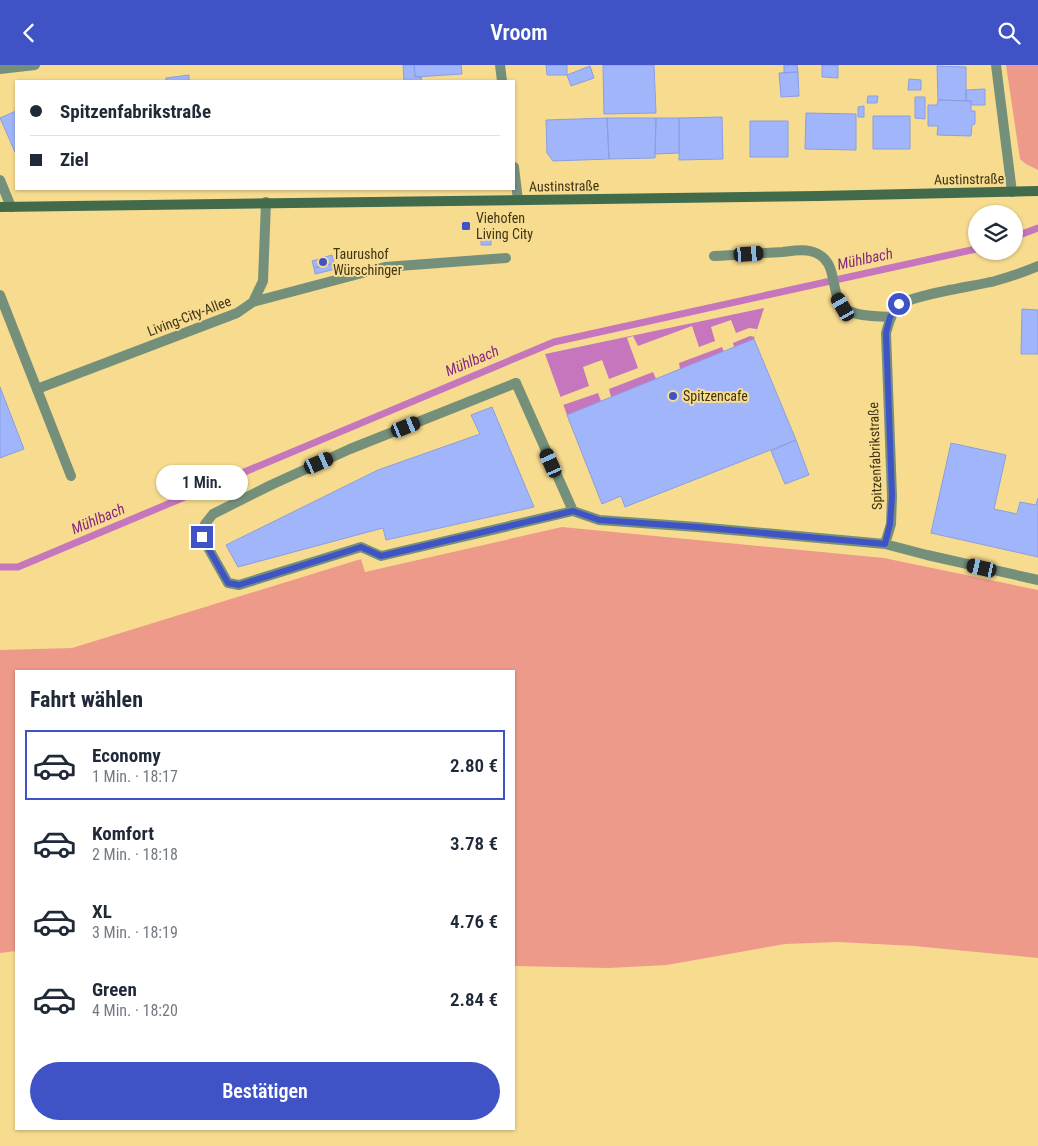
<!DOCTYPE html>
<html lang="de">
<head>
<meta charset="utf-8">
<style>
	:root { --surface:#fff; --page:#f2f2f3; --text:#1f2937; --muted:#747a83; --line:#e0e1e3; --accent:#3f53c6 }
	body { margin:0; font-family:"Roboto Condensed",sans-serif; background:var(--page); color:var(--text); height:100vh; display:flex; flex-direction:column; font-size:19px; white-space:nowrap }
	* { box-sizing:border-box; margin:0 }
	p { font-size:16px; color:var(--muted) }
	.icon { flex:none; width:28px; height:28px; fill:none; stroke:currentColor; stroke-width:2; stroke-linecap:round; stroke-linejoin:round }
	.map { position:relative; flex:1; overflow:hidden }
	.side { position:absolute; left:15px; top:605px; width:500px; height:460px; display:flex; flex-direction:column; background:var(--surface); border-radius:0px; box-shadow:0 1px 4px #0004 }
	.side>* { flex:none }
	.hud { position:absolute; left:15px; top:15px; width:500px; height:110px; border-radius:0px; box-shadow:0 1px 4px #0004; display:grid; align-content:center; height:110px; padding:0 15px; background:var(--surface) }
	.buttons { position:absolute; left:968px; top:140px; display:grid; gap:10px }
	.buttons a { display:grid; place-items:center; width:55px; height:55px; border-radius:50%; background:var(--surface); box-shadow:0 1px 4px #0004; font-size:25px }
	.end { position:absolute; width:22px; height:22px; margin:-11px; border:6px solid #3f53c6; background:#fff; box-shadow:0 0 0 2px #fff }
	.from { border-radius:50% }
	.bubble { position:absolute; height:35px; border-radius:18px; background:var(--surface); box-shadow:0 1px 4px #0004; font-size:16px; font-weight:600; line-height:35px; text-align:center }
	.car { position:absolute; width:15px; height:30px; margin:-15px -8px; border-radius:6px; box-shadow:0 0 4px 1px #0007; background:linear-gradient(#222 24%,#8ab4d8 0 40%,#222 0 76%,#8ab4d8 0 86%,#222 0) }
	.hud b { display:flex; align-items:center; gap:18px; height:48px; font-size:19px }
	.hud b+b { border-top:1px solid var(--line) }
	.hud i { width:12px; height:12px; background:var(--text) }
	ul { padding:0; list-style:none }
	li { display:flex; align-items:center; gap:15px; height:70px; margin:0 10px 8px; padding:0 5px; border:2px solid transparent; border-radius:0px }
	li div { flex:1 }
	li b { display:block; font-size:19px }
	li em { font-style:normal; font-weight:600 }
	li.active { border-color:var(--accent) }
	li>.icon { width:45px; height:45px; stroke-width:1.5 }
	h2 { padding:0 15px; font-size:22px; line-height:60px }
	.primary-button { display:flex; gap:10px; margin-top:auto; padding:10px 15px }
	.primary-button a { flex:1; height:58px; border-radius:30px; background:var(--accent); color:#fff; font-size:20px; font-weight:600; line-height:58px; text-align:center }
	header { display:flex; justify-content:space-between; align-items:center; height:65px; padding:0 15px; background:var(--accent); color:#fff; font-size:22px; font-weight:600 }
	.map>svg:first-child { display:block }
	.green { fill:#ee9a8b }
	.water { fill:#c576bc }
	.pier { fill:#f7dc90 }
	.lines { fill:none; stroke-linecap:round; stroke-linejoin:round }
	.stream { stroke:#c576bc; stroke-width:7 }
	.building { fill:#a1b6fa; stroke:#8a9ee0 }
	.lane { stroke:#75907a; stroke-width:10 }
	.street { stroke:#75907a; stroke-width:10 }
	.secondary { stroke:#426b4c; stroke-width:10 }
	.route { stroke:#3f53c6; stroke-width:6 }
	.poi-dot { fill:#3f53c6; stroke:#f7dc90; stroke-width:2 }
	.labels { text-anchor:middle; stroke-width:4; stroke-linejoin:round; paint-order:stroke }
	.street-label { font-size:14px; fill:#3f3414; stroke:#f7dc90 }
	.poi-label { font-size:14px; fill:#3f3414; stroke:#f7dc90; text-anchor:start }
	.water-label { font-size:15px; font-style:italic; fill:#86287f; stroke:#f7dc90 }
</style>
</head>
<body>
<header><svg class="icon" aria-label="back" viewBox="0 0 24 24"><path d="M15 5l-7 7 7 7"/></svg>Vroom<svg class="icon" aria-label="search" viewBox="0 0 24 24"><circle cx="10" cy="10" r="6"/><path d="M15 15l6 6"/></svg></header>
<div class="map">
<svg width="1038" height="1081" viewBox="0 0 1038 1081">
	<rect width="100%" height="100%" fill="#f7dc90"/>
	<path class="green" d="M1006,0H1038V105L1026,99L1020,94Z
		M562,462L884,493L1038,525V893L914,881L838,877L785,879L667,900L608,903L514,901V606H16V886L0,888V585L72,583L361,494L365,507Z"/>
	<path class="water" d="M764,243L754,274L567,350L545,289Z"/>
	<path class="pier" d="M731,255L736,268L749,263L757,264L755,272L750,271L733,278L734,282L724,287L722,282L679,298L680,304L656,314L653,307L609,324L611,332L601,336L598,328L563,340L560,332L589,321L583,302L602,295L609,314L638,303L627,273L633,271L638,281L692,261L699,282L715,276L711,262Z"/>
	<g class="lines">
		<path class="stream" d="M1014,172L1038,163
			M0,502H18L554,277L976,184"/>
	</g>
	<path class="building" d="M403,0H414L415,12H421L422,16H404Z
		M414,0H461L462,9L415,12Z
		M546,0H567V10H547Z
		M603,0H654L656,48L604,49Z
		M784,0H797L798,7L784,8Z
		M822,0H838V13L822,12Z
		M590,1L594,13L571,21L567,10Z
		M937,1L966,2V36L938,35Z
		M798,7L799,31L781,32L779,8Z
		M189,10V16H166V13Z
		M909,14L921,15V25H908Z
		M985,24V40H971V36H966V25Z
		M868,31H878L877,38H867Z
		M915,32H925V54L915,53Z
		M938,35L971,36V46H975V59L972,60L971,71L937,70L938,61H928V40H937Z
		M864,41V52H858V42Z
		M16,46V86L15,87L0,53Z
		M806,48L856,49V85L805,84Z
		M873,51H910V84H873Z
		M722,52L723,94L679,95V53Z
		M607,53H656L655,93L609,94Z
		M607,53L609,94L553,96L547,88L546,55Z
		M656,53H679V88L655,89Z
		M750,56H788V92H750Z
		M481,173H491V180H481Z
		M332,190L334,198L314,203L312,196Z
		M334,199L336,204L315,209L314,203Z
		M1022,244L1038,245V289H1021Z
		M754,274L796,375L625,442L621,431L602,439L567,350Z
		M0,322L24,384L0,393Z
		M492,342L534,442L386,475L383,463L238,502L226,480L378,405L480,369L471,350Z
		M796,375L809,410L785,419L771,386Z
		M951,378L1006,390L994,444L1017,449L1020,437L1036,440L1038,433V492L931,468Z"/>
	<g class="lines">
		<path class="lane" d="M714,191C737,190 760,188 783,187C791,186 802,184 810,186C844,194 825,234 849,246C861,252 877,251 890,252
			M0,230L71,411
			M516,318L350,384L271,420L213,449L205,459L202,472L228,518L239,520L361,482L381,491L573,446"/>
		<path class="street" d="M500,0L502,16
			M996,0L1012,127
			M0,4L35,0
			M514,102L518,135
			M0,115L11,142
			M253,237L385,202L506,193
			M516,318L573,446L599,455L697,462L885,479L891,459L892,431L886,268C889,258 891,248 898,241C909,230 976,221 995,216C1009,212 1024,207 1038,201
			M37,324L237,248L253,237L263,216L266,137
			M885,479L927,490L1038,515"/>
		<path class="secondary" d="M0,142L819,131L1038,126"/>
	</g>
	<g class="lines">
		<path class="route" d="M202,472L228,518L239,520L361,482L381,491L573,446L599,455L697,462L885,479L890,459L892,431L886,268L890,252L899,239"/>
	</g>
	<g class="poi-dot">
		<rect x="461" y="156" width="10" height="10" rx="2.5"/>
		<circle cx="323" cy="197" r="5"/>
		<circle cx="673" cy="331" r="5"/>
	</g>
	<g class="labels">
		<g class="street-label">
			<text transform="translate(969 114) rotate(-1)" y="5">Austinstraße</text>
			<text transform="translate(564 121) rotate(-1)" y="5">Austinstraße</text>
			<text transform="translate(189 251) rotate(-21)" y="5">Living-City-Allee</text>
			<text transform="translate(875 391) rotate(-92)" y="5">Spitzenfabrikstraße</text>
		</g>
		<g class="poi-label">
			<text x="476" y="158">Viehofen<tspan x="476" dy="16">Living City</tspan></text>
			<text x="333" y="194">Taurushof<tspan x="333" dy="16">Würschinger</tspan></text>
			<text x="683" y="336">Spitzencafe</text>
		</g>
		<g class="water-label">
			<text transform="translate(865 194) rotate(-12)" y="5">Mühlbach</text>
			<text transform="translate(472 296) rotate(-23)" y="5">Mühlbach</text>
			<text transform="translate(98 454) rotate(-23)" y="5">Mühlbach</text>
		</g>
	</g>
</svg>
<div class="buttons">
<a><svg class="icon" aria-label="layers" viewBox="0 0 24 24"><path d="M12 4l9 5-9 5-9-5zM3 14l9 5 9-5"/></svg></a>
</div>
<i class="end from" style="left:899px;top:239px"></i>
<i class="end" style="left:202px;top:472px"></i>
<div class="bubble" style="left:156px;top:400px;width:92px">1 Min.</div>
<i class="car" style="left:749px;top:189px;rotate:86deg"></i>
<i class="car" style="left:843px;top:242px;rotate:330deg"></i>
<i class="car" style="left:406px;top:362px;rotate:68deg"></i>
<i class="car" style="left:319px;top:398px;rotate:66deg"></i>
<i class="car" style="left:551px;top:398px;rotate:336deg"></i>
<i class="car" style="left:982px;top:503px;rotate:283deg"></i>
<div class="hud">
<b><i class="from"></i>Spitzenfabrikstraße</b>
<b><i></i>Ziel</b>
</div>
<section class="side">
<h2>Fahrt wählen</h2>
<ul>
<li class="active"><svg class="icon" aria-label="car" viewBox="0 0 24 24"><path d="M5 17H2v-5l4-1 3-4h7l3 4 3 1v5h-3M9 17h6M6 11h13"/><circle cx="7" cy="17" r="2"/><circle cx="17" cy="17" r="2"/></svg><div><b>Economy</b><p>1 Min. · 18:17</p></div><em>2.80 €</em></li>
<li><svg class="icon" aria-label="car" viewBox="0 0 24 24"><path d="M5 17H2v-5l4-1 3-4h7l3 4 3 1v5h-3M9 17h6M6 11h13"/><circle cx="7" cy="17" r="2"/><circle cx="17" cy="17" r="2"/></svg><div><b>Komfort</b><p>2 Min. · 18:18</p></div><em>3.78 €</em></li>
<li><svg class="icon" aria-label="car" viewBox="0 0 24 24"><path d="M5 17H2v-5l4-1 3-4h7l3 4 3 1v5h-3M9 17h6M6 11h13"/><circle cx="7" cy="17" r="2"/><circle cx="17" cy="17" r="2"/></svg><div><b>XL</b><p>3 Min. · 18:19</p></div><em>4.76 €</em></li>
<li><svg class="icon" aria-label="car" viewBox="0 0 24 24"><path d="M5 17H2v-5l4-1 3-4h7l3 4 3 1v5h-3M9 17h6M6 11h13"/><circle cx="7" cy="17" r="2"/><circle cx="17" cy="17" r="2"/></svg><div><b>Green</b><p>4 Min. · 18:20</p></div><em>2.84 €</em></li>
</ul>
<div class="primary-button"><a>Bestätigen</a></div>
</section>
</div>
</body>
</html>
